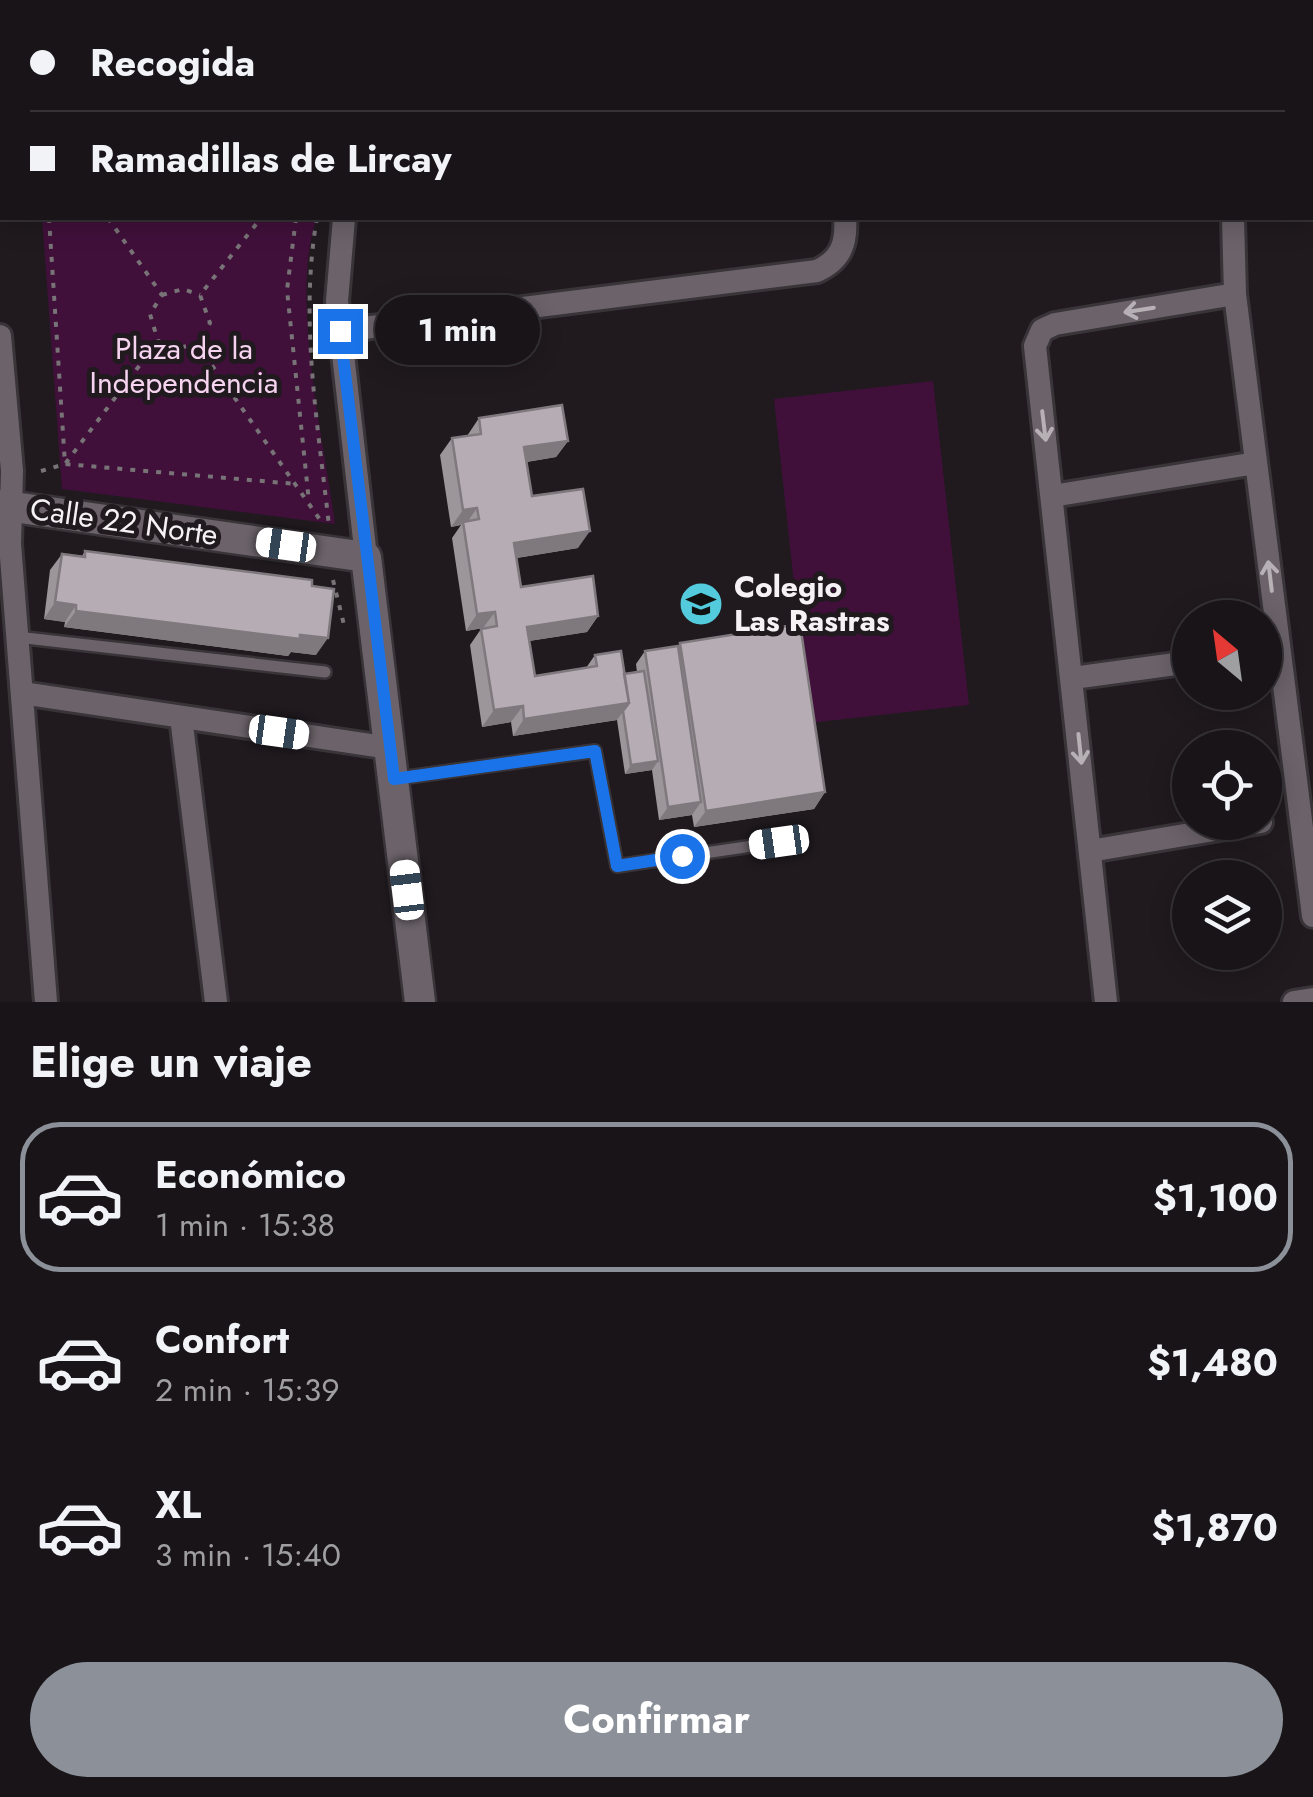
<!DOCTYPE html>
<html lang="es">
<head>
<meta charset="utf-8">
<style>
	:root { --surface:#181417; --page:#252124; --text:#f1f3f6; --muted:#9f9ea1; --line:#363336; --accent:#8c9099 }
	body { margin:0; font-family:Jost,sans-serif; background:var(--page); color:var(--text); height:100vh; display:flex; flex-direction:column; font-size:38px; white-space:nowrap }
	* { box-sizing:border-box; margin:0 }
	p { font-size:32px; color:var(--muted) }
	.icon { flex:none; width:55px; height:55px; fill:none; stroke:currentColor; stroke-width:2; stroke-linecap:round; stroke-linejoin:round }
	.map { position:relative; height:1002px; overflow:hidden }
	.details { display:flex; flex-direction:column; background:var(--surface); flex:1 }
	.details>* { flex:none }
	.hud { position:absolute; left:0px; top:0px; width:1315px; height:220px; box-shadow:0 5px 25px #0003,0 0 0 2px var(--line); display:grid; align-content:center; height:220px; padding:0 30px; background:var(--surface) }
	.needle { width:65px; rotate:331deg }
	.fabs { position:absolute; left:1172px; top:600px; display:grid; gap:20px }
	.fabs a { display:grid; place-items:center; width:110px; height:110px; border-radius:50%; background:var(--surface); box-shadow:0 5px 25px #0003,0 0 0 2px var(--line); font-size:50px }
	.end { position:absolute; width:45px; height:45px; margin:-22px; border:12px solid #1a73e8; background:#fff; box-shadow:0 0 0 5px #fff }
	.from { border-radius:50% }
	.bubble { position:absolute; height:70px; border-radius:35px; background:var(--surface); box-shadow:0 5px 25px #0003,0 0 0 2px var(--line); font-size:32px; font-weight:700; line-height:70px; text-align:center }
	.car { position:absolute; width:30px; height:60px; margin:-30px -15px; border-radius:12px; box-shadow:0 0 8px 2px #0007; background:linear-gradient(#fff 24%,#345 0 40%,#fff 0 76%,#345 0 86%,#fff 0) }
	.hud b { display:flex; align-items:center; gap:35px; height:95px; font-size:38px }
	.hud b+b { border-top:2px solid var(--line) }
	.hud i { width:25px; height:25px; background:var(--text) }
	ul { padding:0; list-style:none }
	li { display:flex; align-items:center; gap:30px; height:150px; margin:0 20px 15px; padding:0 10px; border:5px solid transparent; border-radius:40px }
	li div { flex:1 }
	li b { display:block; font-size:38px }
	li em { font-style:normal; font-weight:700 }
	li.active { border-color:var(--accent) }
	li>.icon { width:90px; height:90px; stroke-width:1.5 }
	h2 { padding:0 30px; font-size:45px; line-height:120px }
	.cta { display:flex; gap:20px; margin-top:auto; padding:20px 30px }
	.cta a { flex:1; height:115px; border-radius:60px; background:var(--accent); color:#fff; font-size:40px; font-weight:700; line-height:115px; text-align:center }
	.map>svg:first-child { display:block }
	.green { fill:#40103a }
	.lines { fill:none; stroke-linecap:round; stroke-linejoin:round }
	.lane-casing { stroke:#393438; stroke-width:16 }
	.street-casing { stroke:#393438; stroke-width:28 }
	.secondary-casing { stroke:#393438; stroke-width:35 }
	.path { stroke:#787377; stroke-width:4; stroke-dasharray:5 8; stroke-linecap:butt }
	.lane { stroke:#6b6369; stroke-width:11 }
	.street { stroke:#6b6369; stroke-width:22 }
	.secondary { stroke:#6b6369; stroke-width:30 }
	.wall { fill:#9c959a }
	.shaded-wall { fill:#7f797d }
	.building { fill:#b5adb3; stroke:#7f797d; stroke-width:2.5 }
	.oneway { stroke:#b7b1b5 }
	.route { stroke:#1a73e8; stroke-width:12 }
	.labels { text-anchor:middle; stroke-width:10; stroke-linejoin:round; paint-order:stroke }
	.park-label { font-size:30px; fill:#f6d3ef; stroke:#201a1f }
	.street-label { font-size:30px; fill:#f5f1f4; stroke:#201a1f }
	.poi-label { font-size:30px; font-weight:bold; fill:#f5f1f4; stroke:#201a1f; text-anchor:start }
</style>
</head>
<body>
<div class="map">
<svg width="1313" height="1002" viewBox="0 0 1313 1002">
	<rect width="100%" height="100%" fill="#201a1f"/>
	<path class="green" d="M42,218H317C289,295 324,440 335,524L62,489Z
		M933,381L969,705L809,723L774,399Z"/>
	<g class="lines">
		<defs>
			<path id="lane" d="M17,637L325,672
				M393,779L595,751L617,866L779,842"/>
			<path id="street" d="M226,0V2
				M817,0L818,2
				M1278,0V2
				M1303,0V2
				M469,2L471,0
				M0,72H2
				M1312,107L1313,113
				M1312,190H1313
				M344,218L337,301L366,557
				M1233,218L1235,294L1313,916
				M340,331L817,271C841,260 847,243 845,218
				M0,336L12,471L10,544L46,1002
				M1052,496L1256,463
				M1073,678L1190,662
				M22,693L390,748
				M181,717L216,1002
				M1090,851L1261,822
				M1106,1002L1035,346L1042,330L1055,324L1235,294
				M1294,1002L1313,999"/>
			<path id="secondary" d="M0,505L366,557L420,1002"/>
		</defs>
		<use href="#lane" class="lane-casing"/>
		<use href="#street" class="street-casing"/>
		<use href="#secondary" class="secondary-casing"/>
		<path class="path" d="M427,2L429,0
			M0,116L2,115
			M49,218L65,464L296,484
			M108,218L162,295L150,314L158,341L178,348L197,344L210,323L200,295L261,218
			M296,218L287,290L309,502
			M317,218C299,319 318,424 329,526
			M162,295L183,289L200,295
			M197,344L323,524
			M41,471L65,464L158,341
			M333,580L345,629"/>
		<use href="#lane" class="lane"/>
		<use href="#street" class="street"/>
		<use href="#secondary" class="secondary"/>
	</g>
	<path class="wall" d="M479,418L568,441L556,457L527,462L532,496L578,548L517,558L521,587L598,616L587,632L529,641L535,676L586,668L595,655L624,674L637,672L636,664L645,651L678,646L680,643L825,792L814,809L694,827L692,815L659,820L652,770L625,774L617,720L513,736L511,722L482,727L470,645L481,629L483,628L466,631L452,538L461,525L451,527L440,455L452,438L467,436Z
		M85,551L312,586L316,655L291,652L288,656L64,627L65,622L44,619L50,570L62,554L82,556Z"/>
	<path class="shaded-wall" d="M568,441L556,457L513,464L524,447Z
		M477,508L466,524L463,522L461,525L451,527L463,510Z
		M590,531L578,548L503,560L514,543Z
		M55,602L76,605L65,622L44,619Z
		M76,611L328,638L316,655L291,652L288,656L64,627Z
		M495,612L483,628L466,631L477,614Z
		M598,616L587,632L516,643L527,627Z
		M629,703L617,720L513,736L524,719Z
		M523,706L511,722L482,727L494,710Z
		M658,761L652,770L625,774L631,765Z
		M825,792L814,809L694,827L706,811Z
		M701,802L692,815L659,820L668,807Z"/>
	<path class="building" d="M20,0H194V2H19Z
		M356,0H405V2H356Z
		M562,405L568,441L524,447L532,496L583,489L590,531L514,543L521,587L593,576L598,616L527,627L535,676L597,666L595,655L621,651L629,703L524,719L523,706L494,710L481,629L497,626L495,612L477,614L463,522L479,519L477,508L463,510L452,438L481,434L479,418Z
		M85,551L312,580V586L334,589L328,638L300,635V639L76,611V605L55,602L62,554L85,557Z
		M800,624L825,792L706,811L680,643Z
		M678,646L701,802L668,807L645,651Z
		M644,671L658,761L631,765L623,711L629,703L624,674Z"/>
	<defs><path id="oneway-shaft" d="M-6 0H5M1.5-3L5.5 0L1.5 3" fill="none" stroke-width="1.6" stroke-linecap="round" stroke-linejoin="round" transform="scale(2.5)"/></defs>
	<g class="oneway">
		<use href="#oneway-shaft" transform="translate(1139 310) rotate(171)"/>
		<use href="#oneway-shaft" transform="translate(1044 426) rotate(83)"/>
		<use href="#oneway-shaft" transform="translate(1270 576) rotate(-97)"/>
		<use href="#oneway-shaft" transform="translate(1080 749) rotate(84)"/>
	</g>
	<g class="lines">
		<path class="route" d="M340,331L394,779L595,751L617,866L682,856"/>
	</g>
	<defs>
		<symbol id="school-disc" viewBox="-11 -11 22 22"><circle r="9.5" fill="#53cbdc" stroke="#201a1f"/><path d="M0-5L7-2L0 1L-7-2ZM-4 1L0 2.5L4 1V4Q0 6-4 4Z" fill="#111"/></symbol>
	</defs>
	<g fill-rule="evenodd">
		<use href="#school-disc" x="676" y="579" width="50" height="50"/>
	</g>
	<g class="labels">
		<g class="park-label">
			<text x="184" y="359">Plaza de la<tspan x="184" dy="34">Independencia</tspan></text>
		</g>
		<g class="street-label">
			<text transform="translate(124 522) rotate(8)" y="10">Calle 22 Norte</text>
		</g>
		<g class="poi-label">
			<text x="734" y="597">Colegio<tspan x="734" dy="34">Las Rastras</tspan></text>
		</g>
	</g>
</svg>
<div class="fabs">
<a><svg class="needle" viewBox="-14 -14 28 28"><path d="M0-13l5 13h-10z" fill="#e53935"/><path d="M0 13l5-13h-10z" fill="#9f9ea1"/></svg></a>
<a><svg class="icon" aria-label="locate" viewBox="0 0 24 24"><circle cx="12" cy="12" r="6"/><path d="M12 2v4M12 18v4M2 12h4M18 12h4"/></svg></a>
<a><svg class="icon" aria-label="layers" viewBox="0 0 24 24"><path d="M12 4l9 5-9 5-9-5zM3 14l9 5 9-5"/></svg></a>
</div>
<i class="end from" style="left:682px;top:856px"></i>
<i class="end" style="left:340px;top:331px"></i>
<div class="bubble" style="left:375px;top:295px;width:165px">1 min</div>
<i class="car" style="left:286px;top:545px;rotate:278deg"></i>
<i class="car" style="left:279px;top:732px;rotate:98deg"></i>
<i class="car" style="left:779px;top:842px;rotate:262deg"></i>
<i class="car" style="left:407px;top:890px;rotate:353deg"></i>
<div class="hud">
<b><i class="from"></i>Recogida</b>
<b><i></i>Ramadillas de Lircay</b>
</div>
</div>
<section class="details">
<h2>Elige un viaje</h2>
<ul>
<li class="active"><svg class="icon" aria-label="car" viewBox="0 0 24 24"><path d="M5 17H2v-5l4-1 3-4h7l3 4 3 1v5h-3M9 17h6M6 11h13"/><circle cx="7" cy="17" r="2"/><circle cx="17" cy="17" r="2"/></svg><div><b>Económico</b><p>1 min · 15:38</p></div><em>$1,100</em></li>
<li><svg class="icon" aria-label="car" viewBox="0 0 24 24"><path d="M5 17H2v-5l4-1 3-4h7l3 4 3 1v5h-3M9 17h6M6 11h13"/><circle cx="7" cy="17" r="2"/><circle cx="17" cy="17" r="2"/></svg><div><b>Confort</b><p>2 min · 15:39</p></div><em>$1,480</em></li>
<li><svg class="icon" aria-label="car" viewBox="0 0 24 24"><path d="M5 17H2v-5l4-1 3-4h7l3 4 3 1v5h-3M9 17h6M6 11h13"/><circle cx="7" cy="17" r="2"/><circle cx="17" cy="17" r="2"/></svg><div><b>XL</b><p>3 min · 15:40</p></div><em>$1,870</em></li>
</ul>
<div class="cta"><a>Confirmar</a></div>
</section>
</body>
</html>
